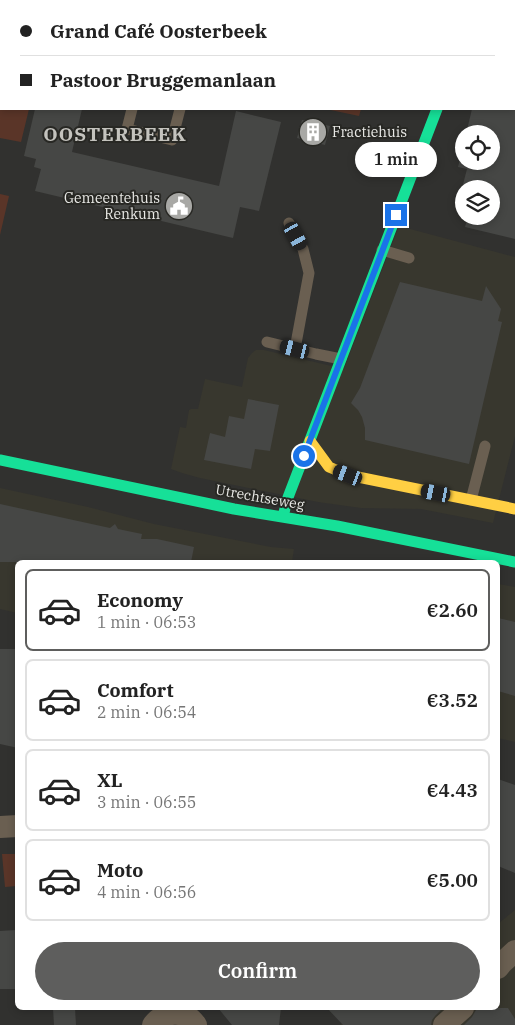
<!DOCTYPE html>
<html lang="en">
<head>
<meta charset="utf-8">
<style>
	:root { --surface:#fff; --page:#f2f2f2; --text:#222; --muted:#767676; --line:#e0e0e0; --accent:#5e5e5d }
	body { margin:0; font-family:"IBM Plex Serif",serif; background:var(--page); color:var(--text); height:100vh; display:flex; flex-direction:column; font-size:19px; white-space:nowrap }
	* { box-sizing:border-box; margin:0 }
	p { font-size:16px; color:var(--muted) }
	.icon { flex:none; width:28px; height:28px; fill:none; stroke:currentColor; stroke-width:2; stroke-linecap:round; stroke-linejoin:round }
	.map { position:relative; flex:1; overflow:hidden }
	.panel { position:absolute; left:15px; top:560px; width:485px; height:450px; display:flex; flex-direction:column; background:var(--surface); border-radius:8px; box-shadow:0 2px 8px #0003 }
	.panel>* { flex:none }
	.banner { position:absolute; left:0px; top:0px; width:515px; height:110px; box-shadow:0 2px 8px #0003; display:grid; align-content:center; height:110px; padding:0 20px; background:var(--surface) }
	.fabs { position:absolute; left:455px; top:125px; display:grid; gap:10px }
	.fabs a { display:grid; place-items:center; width:45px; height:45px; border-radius:50%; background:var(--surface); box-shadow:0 2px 8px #0003; font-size:25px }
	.end { position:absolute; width:22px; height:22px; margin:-11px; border:6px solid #1a73e8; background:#fff; box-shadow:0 0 0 2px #fff }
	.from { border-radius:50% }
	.bubble { position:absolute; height:35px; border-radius:18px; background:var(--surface); box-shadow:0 2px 8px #0003; font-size:16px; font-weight:600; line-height:35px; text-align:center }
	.car { position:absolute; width:15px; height:30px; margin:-15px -8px; border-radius:6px; box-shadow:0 0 4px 1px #0007; background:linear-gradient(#222 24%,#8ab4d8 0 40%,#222 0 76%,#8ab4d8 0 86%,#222 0) }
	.banner b { display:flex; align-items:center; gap:18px; height:48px; font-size:19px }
	.banner b+b { border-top:1px solid var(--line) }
	.banner i { width:12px; height:12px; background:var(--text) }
	ul { padding:9px 0 0; list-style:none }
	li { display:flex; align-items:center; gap:15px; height:82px; margin:0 10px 8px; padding:0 10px; border:2px solid var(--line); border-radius:8px }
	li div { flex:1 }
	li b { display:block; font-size:19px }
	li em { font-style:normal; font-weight:600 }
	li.active { border-color:var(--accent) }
	li>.icon { width:45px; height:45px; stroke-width:1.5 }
	.primary-button { display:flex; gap:10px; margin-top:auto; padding:10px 20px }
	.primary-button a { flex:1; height:58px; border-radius:30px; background:var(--accent); color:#fff; font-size:20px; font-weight:600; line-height:58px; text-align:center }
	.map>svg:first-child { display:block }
	.built { fill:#38372e }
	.green { fill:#5a3528 }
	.building { fill:#464745 }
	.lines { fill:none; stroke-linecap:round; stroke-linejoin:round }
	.lane { stroke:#6a5f51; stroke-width:11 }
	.street { stroke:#6a5f51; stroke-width:22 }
	.fast { stroke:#16e098; stroke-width:11 }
	.slow { stroke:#ffcf43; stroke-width:11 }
	.route { stroke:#1a73e8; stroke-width:6 }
	.labels { text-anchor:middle; stroke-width:4; stroke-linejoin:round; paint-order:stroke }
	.poi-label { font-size:14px; fill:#e8e8e5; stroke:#282824; text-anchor:start }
	.street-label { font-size:14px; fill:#e8e8e5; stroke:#282824 }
	.district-label { font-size:19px; font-weight:bold; letter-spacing:1px; fill:#c4c3be; stroke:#282824 }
</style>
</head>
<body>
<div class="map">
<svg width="515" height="1025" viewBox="0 0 515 1025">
	<rect width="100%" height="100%" fill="#31312f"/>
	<path class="built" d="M399,226L515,257V436L493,523L421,509L361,508L318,502L200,478L182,473L171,469L180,427L186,428L189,410L191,409H198L205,379L242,387L248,358L252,353L256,350H264L344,369Z
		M0,488L88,507L154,524L271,547L294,549L292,562H18L17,613L0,609Z
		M498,584L515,587V742L498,738Z
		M515,910V1025H340L358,1008H498V924Z"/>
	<path class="green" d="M0,0L12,1H1V109H29L21,142L0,138Z
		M359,0H450L449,1H359Z
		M326,109H361L359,116Z
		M0,194L9,196L0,235Z
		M2,854H17V886L5,887Z"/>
	<path class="building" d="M35,109H82L72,152L219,186L236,111L281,122L259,211L240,207L233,238L35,191L41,169L34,167L36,159L24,156Z
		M472,109H515V239L465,227L468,216H491V189H464V197L460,196L467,169L458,167L464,143V161H491V134H466Z
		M302,120L330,126L325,145L297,138Z
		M400,282L482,301L486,286L501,309L498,321L502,322L469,464L365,440V428L362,417L358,410L351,403L360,388Z
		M248,399L279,405L270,451L255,449L251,469L204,460L210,433L225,437L229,416L244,419Z
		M0,504L110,528L115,524L118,529L142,534L141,539H157L194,547L191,562H0Z
		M498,618L515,622V696L498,691Z
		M0,649H18V748L0,744Z
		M498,779L515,785V873L498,866Z
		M16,930L17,947H18V989H0V931Z
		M53,1008H75L76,1025H54Z
		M218,1008H281L279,1025H232Z
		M327,1008H443L435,1016L432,1020L431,1025H343Z
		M479,1008H508L515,1019V1025H464L472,1017L476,1010Z"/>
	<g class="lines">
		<path class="lane" d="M514,18L515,19
			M132,109L127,129L172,140L180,109
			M289,223L303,249L309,273L295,349
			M382,250L409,258
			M267,342L316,354L341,359
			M471,500L485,446"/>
		<path class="street" d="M78,0L82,1
			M477,1L478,0
			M0,827L18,826
			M498,968L502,963L515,951
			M153,1025C164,1011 185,1009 196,1025
			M444,1025L463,1008"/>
		<path class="fast" d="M0,460L234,509L337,526L515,562
			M283,517L287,500L437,109"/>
		<path class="slow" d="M310,441L329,467L348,475L515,509"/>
	</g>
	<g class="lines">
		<path class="route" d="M304,456L396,215"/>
	</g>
	<defs>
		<symbol id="building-disc" viewBox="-11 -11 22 22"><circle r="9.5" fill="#a8a8a5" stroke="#282824"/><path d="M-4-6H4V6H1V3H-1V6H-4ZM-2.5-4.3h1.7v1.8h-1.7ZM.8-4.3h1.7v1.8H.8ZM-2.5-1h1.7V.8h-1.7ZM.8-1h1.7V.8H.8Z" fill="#fff"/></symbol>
		<symbol id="civic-disc" viewBox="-11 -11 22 22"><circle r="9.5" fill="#a8a8a5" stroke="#282824"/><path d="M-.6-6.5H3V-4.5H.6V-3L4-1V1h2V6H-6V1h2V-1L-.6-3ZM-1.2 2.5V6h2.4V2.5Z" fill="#fff"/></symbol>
	</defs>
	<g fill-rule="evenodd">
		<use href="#building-disc" x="297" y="116" width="32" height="32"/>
		<use href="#civic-disc" x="163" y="190" width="32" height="32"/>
	</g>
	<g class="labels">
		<g class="poi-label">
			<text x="332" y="137">Fractiehuis</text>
			<text x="160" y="203" text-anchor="end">Gemeentehuis<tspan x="160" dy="16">Renkum</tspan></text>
		</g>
		<g class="street-label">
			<text transform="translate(260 497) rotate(10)" y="5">Utrechtseweg</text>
		</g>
		<g class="district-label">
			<text x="115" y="141">OOSTERBEEK</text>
		</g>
	</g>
</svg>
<div class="fabs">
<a><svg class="icon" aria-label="locate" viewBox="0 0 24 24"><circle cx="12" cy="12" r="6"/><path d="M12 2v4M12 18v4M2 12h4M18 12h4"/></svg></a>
<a><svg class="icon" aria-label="layers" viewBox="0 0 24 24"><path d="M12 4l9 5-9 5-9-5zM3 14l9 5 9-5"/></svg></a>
</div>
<i class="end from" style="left:304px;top:456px"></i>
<i class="end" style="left:396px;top:215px"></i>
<div class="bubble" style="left:355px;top:142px;width:82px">1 min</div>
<i class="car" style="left:296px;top:236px;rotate:151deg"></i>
<i class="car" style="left:295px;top:349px;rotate:284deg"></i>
<i class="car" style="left:348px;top:475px;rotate:291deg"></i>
<i class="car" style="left:436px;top:493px;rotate:281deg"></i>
<div class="banner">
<b><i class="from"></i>Grand Café Oosterbeek</b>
<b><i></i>Pastoor Bruggemanlaan</b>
</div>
<section class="panel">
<ul>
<li class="active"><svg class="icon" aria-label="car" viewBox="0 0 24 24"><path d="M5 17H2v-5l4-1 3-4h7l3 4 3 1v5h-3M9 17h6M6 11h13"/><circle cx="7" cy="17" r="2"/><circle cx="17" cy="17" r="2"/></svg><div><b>Economy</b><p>1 min · 06:53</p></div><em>€2.60</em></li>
<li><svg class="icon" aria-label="car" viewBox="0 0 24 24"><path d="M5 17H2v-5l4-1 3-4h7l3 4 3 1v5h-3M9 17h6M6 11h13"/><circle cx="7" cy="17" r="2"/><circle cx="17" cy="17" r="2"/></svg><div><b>Comfort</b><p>2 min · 06:54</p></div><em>€3.52</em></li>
<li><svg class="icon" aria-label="car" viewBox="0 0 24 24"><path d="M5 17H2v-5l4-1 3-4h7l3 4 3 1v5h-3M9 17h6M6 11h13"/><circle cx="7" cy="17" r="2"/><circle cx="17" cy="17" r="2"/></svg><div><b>XL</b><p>3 min · 06:55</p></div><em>€4.43</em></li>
<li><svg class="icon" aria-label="car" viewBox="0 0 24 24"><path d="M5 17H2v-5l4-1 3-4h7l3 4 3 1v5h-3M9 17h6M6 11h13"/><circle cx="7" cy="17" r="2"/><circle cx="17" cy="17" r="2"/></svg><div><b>Moto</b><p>4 min · 06:56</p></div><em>€5.00</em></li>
</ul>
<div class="primary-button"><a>Confirm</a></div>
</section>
</div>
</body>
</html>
